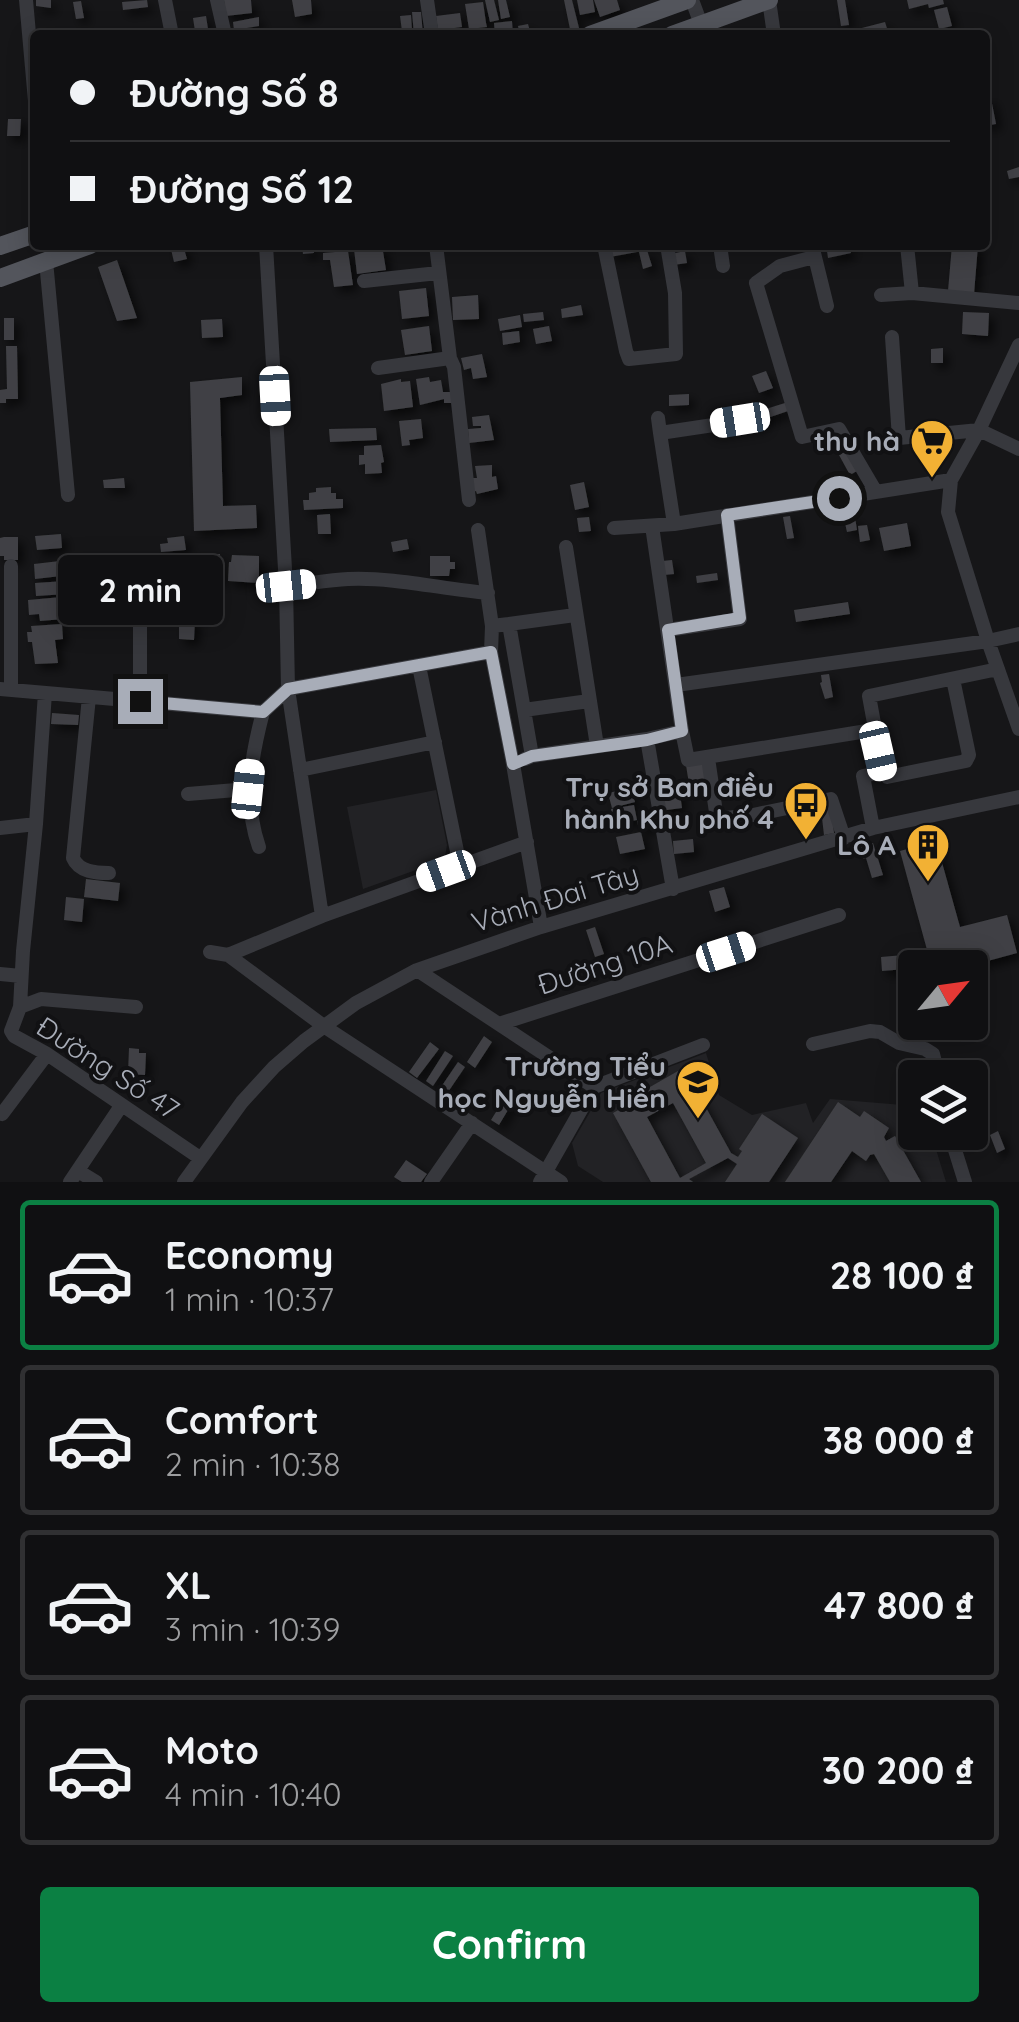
<!DOCTYPE html>
<html lang="en">
<head>
<meta charset="utf-8">
<style>
	:root { --surface:#101012; --page:#1e1e20; --text:#f1f3f6; --muted:#9c9d9f; --line:#303032; --accent:#0b8043 }
	body { margin:0; font-family:Quicksand,sans-serif; background:var(--page); color:var(--text); height:100vh; display:flex; flex-direction:column; font-size:38px; white-space:nowrap }
	* { box-sizing:border-box; margin:0 }
	p { font-size:32px; color:var(--muted) }
	.icon { flex:none; width:55px; height:55px; fill:none; stroke:currentColor; stroke-width:2; stroke-linecap:round; stroke-linejoin:round }
	.map { position:relative; height:1182px; overflow:hidden }
	.sheet { display:flex; flex-direction:column; background:var(--surface); flex:1 }
	.sheet>* { flex:none }
	.banner { position:absolute; left:30px; top:30px; width:960px; height:220px; border-radius:10px; box-shadow:0 5px 25px #0003,0 0 0 2px var(--line); display:grid; align-content:center; height:220px; padding:0 40px; background:var(--surface) }
	.needle { width:65px; rotate:61deg }
	.controls { position:absolute; left:898px; top:950px; display:grid; gap:20px }
	.controls a { display:grid; place-items:center; width:90px; height:90px; border-radius:10px; background:var(--surface); box-shadow:0 5px 25px #0003,0 0 0 2px var(--line); font-size:50px }
	.end { position:absolute; width:45px; height:45px; margin:-22px; border:12px solid #a8adb8; background:#111; box-shadow:0 0 0 5px #111 }
	.from { border-radius:50% }
	.bubble { position:absolute; height:70px; border-radius:10px; background:var(--surface); box-shadow:0 5px 25px #0003,0 0 0 2px var(--line); font-size:32px; font-weight:700; line-height:70px; text-align:center }
	.car { position:absolute; width:30px; height:60px; margin:-30px -15px; border-radius:12px; box-shadow:0 0 8px 2px #0007; background:linear-gradient(#fff 24%,#345 0 40%,#fff 0 76%,#345 0 86%,#fff 0) }
	.banner b { display:flex; align-items:center; gap:35px; height:95px; font-size:38px }
	.banner b+b { border-top:2px solid var(--line) }
	.banner i { width:25px; height:25px; background:var(--text) }
	ul { padding:18px 0 0; list-style:none }
	li { display:flex; align-items:center; gap:30px; height:150px; margin:0 20px 15px; padding:0 20px; border:5px solid var(--line); border-radius:10px }
	li div { flex:1 }
	li b { display:block; font-size:38px }
	li em { font-style:normal; font-weight:700 }
	li.current { border-color:var(--accent) }
	li>.icon { width:90px; height:90px; stroke-width:1.5 }
	.button { display:flex; gap:20px; margin-top:auto; padding:20px 40px }
	.button a { flex:1; height:115px; border-radius:10px; background:var(--accent); color:#fff; font-size:40px; font-weight:700; line-height:115px; text-align:center }
	.map>svg:first-child { display:block }
	.built { fill:#222225 }
	.building { fill:#404145; fill-rule:evenodd; filter:url(#shadow) }
	.lines { fill:none; stroke-linecap:round; stroke-linejoin:round }
	.minor { stroke:#37383d; stroke-width:14 }
	.major { stroke:#53555c; stroke-width:18 }
	.route { stroke:#a8adb8; stroke-width:12 }
	.labels { text-anchor:middle; stroke-width:8; stroke-linejoin:round; paint-order:stroke }
	.poi-label { font-size:28px; font-weight:bold; fill:#a8adb8; stroke:#111113; text-anchor:end }
	.street-label { font-size:28px; fill:#a8adb8; stroke:#111113 }
</style>
</head>
<body>
<div class="map">
<svg width="1019" height="1182" viewBox="0 0 1019 1182">
	<defs>
		<filter id="shadow"><feDropShadow dx="5.5" dy="5.5" stdDeviation="5" flood-color="#0009"/></filter>
	</defs>
	<rect width="100%" height="100%" fill="#161618"/>
	<path class="built" d="M436,790L447,845L445,857L441,861L363,889L347,807Z
		M706,1053L719,1095L752,1115L806,1103L813,1123L830,1099L915,1106V1132L931,1133L946,1182H603L578,1166L572,1143L601,1093Z"/>
	<path class="building" d="M36,0H51V8L36,6Z
		M147,0L148,7L123,10L122,2Z
		M224,0H251L252,13L226,16Z
		M292,0H311L312,14L295,17Z
		M485,0H494L499,20L490,22Z
		M498,0H506L510,17L501,19Z
		M564,0H572L580,32L571,34Z
		M577,0H593L595,12L580,15Z
		M594,0H617L620,10L600,17Z
		M837,0H845L849,25L841,26Z
		M907,0H943L944,4L929,8L928,4L909,9Z
		M81,1L84,18L76,19L73,2Z
		M483,2L486,23H483H486L487,27L469,29L465,4Z
		M947,7L952,26L939,29L934,10Z
		M412,12H421L423,35H414Z
		M460,13L462,27L438,30L436,16Z
		M411,15L412,30L402,31L400,16Z
		M206,16L208,29L195,31L193,18Z
		M259,17V26L234,30L233,22Z
		M512,21L513,35H495L494,23Z
		M885,22L889,35H860L858,29Z
		M528,24L531,35H520L518,26Z
		M991,98L996,124L985,126V100Z
		M8,119H21L20,136H7Z
		M1019,167V177L1009,179L1007,171Z
		M170,245H183L187,259L174,262Z
		M302,245H313L314,253L303,254Z
		M382,245L386,270L357,274L354,249Z
		M608,245H635L637,252L610,257Z
		M831,245H849L851,253L828,258L827,251L832,250Z
		M952,245H978L974,294L948,291Z
		M647,250L652,266L643,269L639,252Z
		M348,251L353,285L334,287L330,260H323V253Z
		M685,251L687,263L673,265L671,254Z
		M117,260L137,318L117,321L98,267Z
		M426,288L429,316L402,319L399,291Z
		M478,295L479,319L453,320L452,297Z
		M581,305L583,315L562,318L561,309Z
		M543,312L544,320L524,322L523,314Z
		M963,312L989,313L988,336L962,334Z
		M520,315L522,327L500,331L498,319Z
		M4,318H14V340H4Z
		M222,319L223,337L202,338L201,320Z
		M429,326L432,351L405,355L401,330Z
		M549,326L552,341L536,344L533,329Z
		M519,331L520,342L503,345L502,333Z
		M6,346H17L18,399H6V403H0V390L7,389Z
		M943,348V363H931V349Z
		M482,354L487,377L473,379L471,368L464,370L461,358Z
		M766,371L773,388L759,393L752,376Z
		M242,377V395L220,398L223,506L256,505L257,528L194,531L190,382Z
		M429,377L430,382L441,380L443,392H452L453,403H444V399L420,405L416,379Z
		M401,379V382L410,381L413,407L384,411L381,384Z
		M689,394V405L669,406V395Z
		M785,403L788,411L756,422L753,413Z
		M489,415L494,440L469,443L468,429L481,428V426H473L472,417Z
		M421,419L423,438L409,440L410,445L402,446L399,421Z
		M376,428L377,440L330,442L329,429Z
		M381,445L384,462L381,463L382,473L365,474V464L359,465V455H364V446Z
		M845,451L857,471L850,475L839,455Z
		M492,465V477L496,476L498,489L477,494L476,491L472,492L471,478H477L475,466Z
		M124,478L125,488H104L103,480Z
		M584,482L589,507L575,510L570,485Z
		M331,487V493H336V499H343V508L304,510L303,500H309V493L316,492V488Z
		M330,514L331,534H318L317,515Z
		M790,516L794,538L787,539L783,517Z
		M589,517L591,531L579,532L577,518Z
		M855,517L857,530L847,532L844,519Z
		M907,523L911,546L884,551L879,528Z
		M867,525L870,540L860,542L858,526Z
		M61,534L62,548L37,550L35,536Z
		M184,536L186,550L161,552L160,544L168,543L167,538Z
		M4,537H18V560H4V556H0V538Z
		M407,539L409,549L393,552L391,542Z
		M187,554H220V582L187,581Z
		M232,555L259,556V583L228,581L229,562H231Z
		M430,556H450V562H455V569H450L449,576H430Z
		M672,560L674,574L664,575L662,561Z
		M60,561L61,576L35,579L34,564Z
		M717,573L718,580L697,583L696,576Z
		M66,581L67,594L36,596L35,583Z
		M62,597L64,619L40,621L39,614L29,615L28,600Z
		M848,602L850,614L796,622L794,610Z
		M179,615H190L189,620H195L194,640L179,639Z
		M62,624L63,639L55,640L58,663L35,664L32,642H28L27,632H32L31,626Z
		M829,674L833,697L825,699L820,683L822,682L821,675Z
		M52,713L79,715L78,725L51,724Z
		M703,763L706,782L689,784L686,765Z
		M679,787L682,808L659,811L662,790Z
		M631,788L635,802L612,808L608,793Z
		M634,805L637,820L614,824L611,809Z
		M831,807L834,833L824,835L821,809Z
		M652,817L654,827L639,830L637,821Z
		M641,832L645,849L620,854L616,837Z
		M693,839L694,852L674,854L673,841Z
		M936,841L960,927L1007,915L1017,953L962,968H932L900,851Z
		M873,843L883,875L872,878L866,858L863,859L859,847Z
		M86,879L120,883L118,901L84,897Z
		M724,887L730,907L715,912L709,891Z
		M66,897L84,899L82,922L64,920Z
		M595,927L604,954L595,957L586,930Z
		M904,955L906,969L882,971L881,957Z
		M484,1036L492,1042L475,1068L467,1062Z
		M430,1042L439,1049L417,1078L409,1072Z
		M129,1048L139,1049V1053H146L145,1075L128,1074Z
		M445,1051L453,1056L433,1086L426,1081Z
		M458,1062L465,1067L446,1095L439,1090Z
		M678,1071L682,1079L688,1075L731,1153L738,1157L742,1151L739,1149L762,1114L798,1138L769,1182H725L737,1164L728,1158L689,1179L693,1182H651L613,1113L624,1107L622,1103ZM673,1103L706,1163L680,1178L647,1117Z
		M509,1091L517,1095L499,1125L491,1120Z
		M838,1102L860,1117L864,1111L889,1128L884,1137L886,1141L895,1136L921,1182H890L874,1154L870,1155L866,1161L852,1151L831,1182H785Z
		M998,1131L1005,1149L997,1153L990,1135Z
		M406,1160L427,1174L421,1182H402L394,1177Z"/>
	<g class="lines">
		<path class="minor" d="M26,0L35,101
			M165,0L172,35
			M217,0L225,35
			M427,0L432,35
			M692,0L705,35
			M769,0L774,35
			M436,245L450,358L454,367L469,500
			M604,245L626,351L629,359L676,354L675,293L667,245
			M720,245L723,266
			M812,245L827,306
			M907,245L912,293
			M814,257L780,266L756,283L802,437L839,429L876,492
			M46,261L68,495
			M364,281L438,273
			M881,295L912,293L1019,303
			M892,337L899,438L979,430L1019,449
			M1019,345L979,430L951,480L948,512L988,641L1019,729
			M378,368L450,358
			M658,418L660,433
			M674,524L660,433L740,421
			M652,526L682,731L688,760L873,730
			M614,528L674,524L951,480
			M478,530L492,626L509,624L532,756
			M566,547L597,746
			M11,566V690
			M286,586C307,584 328,580 348,579C395,577 442,589 488,593
			M79,590L133,585L140,589V701
			M509,624L575,615
			M492,626L491,652L513,764L541,927
			M668,630L740,619L727,515
			M419,666L460,866
			M953,679L969,755L966,761L887,777L883,772L869,696L998,669
			M676,685L988,641L1019,634
			M0,689L263,712L288,689L286,586L266,245
			M89,697L73,858C79,872 96,873 109,873
			M524,710L589,701
			M647,739L673,889
			M708,758L717,819L753,815L831,799L844,838
			M525,759L532,756L647,739L682,731
			M300,770L435,742
			M188,794L248,789
			M0,828L36,824
			M873,828L863,776L883,772
			M259,847C243,801 251,758 263,712
			M322,916L288,689L491,652
			M210,952L228,955L325,1027L561,1182
			M228,955L322,916L527,842
			M417,970L594,1087
			M0,974L21,976
			M20,1007L23,951L36,824L45,693
			M136,1007L41,999L20,1007L11,1031L14,1036L47,1054L200,1158
			M499,1024L839,915
			M813,1044L870,1031L880,1032L899,1043L925,1049L933,1054L939,1078
			M0,1113L2,1114L47,1054
			M956,1132L955,1150L965,1182
			M78,1171L96,1182
			M70,1182L121,1106
			M184,1182L242,1102L274,1067L304,1041L356,1003L417,970L541,927L873,828L1019,797
			M431,1182L472,1123
			M540,1182L594,1087L703,1045"/>
		<path class="major" d="M590,35L687,0
			M672,35L769,0
			M0,246L35,234
			M0,278L90,245"/>
	</g>
	<g class="lines">
		<path class="route" d="M140,701L263,712L288,689L491,652L513,764L532,756L647,740L682,731L668,630L740,618L727,515L839,498"/>
	</g>
	<defs>
		<symbol id="supermarket-pin" viewBox="-11 -11 22 30"><path d="M0 17L-7.5 6A9.5 9.5 0 1 1 7.5 6Z" fill="#f2b134" stroke="#111113"/><path d="M-6-5.5h2.5l.6 2H6L4.5 2H-2.5L-4.4-4H-6ZM-1.5 3.2a1.3 1.3 0 1 0 .1 0ZM3 3.2a1.3 1.3 0 1 0 .1 0Z" fill="#111"/></symbol>
		<symbol id="bus-pin" viewBox="-11 -11 22 30"><path d="M0 17L-7.5 6A9.5 9.5 0 1 1 7.5 6Z" fill="#f2b134" stroke="#111113"/><path d="M-5-6H5V4H4V6H2V4H-2V6H-4V4H-5ZM-3.5-4V0h7V-4ZM-3.5 1.2v1.5H-2V1.2ZM2 1.2v1.5H3.5V1.2Z" fill="#111"/></symbol>
		<symbol id="building-pin" viewBox="-11 -11 22 30"><path d="M0 17L-7.5 6A9.5 9.5 0 1 1 7.5 6Z" fill="#f2b134" stroke="#111113"/><path d="M-4-6H4V6H1V3H-1V6H-4ZM-2.5-4.3h1.7v1.8h-1.7ZM.8-4.3h1.7v1.8H.8ZM-2.5-1h1.7V.8h-1.7ZM.8-1h1.7V.8H.8Z" fill="#111"/></symbol>
		<symbol id="school-pin" viewBox="-11 -11 22 30"><path d="M0 17L-7.5 6A9.5 9.5 0 1 1 7.5 6Z" fill="#f2b134" stroke="#111113"/><path d="M0-5L7-2L0 1L-7-2ZM-4 1L0 2.5L4 1V4Q0 6-4 4Z" fill="#111"/></symbol>
	</defs>
	<g fill-rule="evenodd">
		<use href="#supermarket-pin" x="907" y="416" width="50" height="68"/>
		<use href="#bus-pin" x="781" y="778" width="50" height="68"/>
		<use href="#building-pin" x="903" y="820" width="50" height="68"/>
		<use href="#school-pin" x="673" y="1057" width="50" height="68"/>
	</g>
	<g class="labels">
		<g class="poi-label">
			<text x="900" y="451">thu hà</text>
			<text x="774" y="797">Trụ sở Ban điều<tspan x="774" dy="32">hành Khu phố 4</tspan></text>
			<text x="896" y="855">Lô A</text>
			<text x="666" y="1076">Trường Tiểu<tspan x="666" dy="32">học Nguyễn Hiền</tspan></text>
		</g>
		<g class="street-label">
			<text transform="translate(555 898) rotate(-17)" y="10">Vành Đai Tây</text>
			<text transform="translate(605 964) rotate(-18)" y="10">Đường 10A</text>
			<text transform="translate(108 1068) rotate(33)" y="10">Đường Số 47</text>
		</g>
	</g>
</svg>
<div class="controls">
<a><svg class="needle" viewBox="-14 -14 28 28"><path d="M0-13l5 13h-10z" fill="#e53935"/><path d="M0 13l5-13h-10z" fill="#9c9d9f"/></svg></a>
<a><svg class="icon" aria-label="layers" viewBox="0 0 24 24"><path d="M12 4l9 5-9 5-9-5zM3 14l9 5 9-5"/></svg></a>
</div>
<i class="end from" style="left:839px;top:498px"></i>
<i class="end" style="left:140px;top:701px"></i>
<div class="bubble" style="left:58px;top:555px;width:165px">2 min</div>
<i class="car" style="left:275px;top:396px;rotate:177deg"></i>
<i class="car" style="left:740px;top:420px;rotate:261deg"></i>
<i class="car" style="left:286px;top:586px;rotate:84deg"></i>
<i class="car" style="left:878px;top:751px;rotate:167deg"></i>
<i class="car" style="left:248px;top:789px;rotate:6deg"></i>
<i class="car" style="left:446px;top:871px;rotate:250deg"></i>
<i class="car" style="left:726px;top:952px;rotate:72deg"></i>
<div class="banner">
<b><i class="from"></i>Đường Số 8</b>
<b><i></i>Đường Số 12</b>
</div>
</div>
<section class="sheet">
<ul>
<li class="current"><svg class="icon" aria-label="car" viewBox="0 0 24 24"><path d="M5 17H2v-5l4-1 3-4h7l3 4 3 1v5h-3M9 17h6M6 11h13"/><circle cx="7" cy="17" r="2"/><circle cx="17" cy="17" r="2"/></svg><div><b>Economy</b><p>1 min · 10:37</p></div><em>28 100 ₫</em></li>
<li><svg class="icon" aria-label="car" viewBox="0 0 24 24"><path d="M5 17H2v-5l4-1 3-4h7l3 4 3 1v5h-3M9 17h6M6 11h13"/><circle cx="7" cy="17" r="2"/><circle cx="17" cy="17" r="2"/></svg><div><b>Comfort</b><p>2 min · 10:38</p></div><em>38 000 ₫</em></li>
<li><svg class="icon" aria-label="car" viewBox="0 0 24 24"><path d="M5 17H2v-5l4-1 3-4h7l3 4 3 1v5h-3M9 17h6M6 11h13"/><circle cx="7" cy="17" r="2"/><circle cx="17" cy="17" r="2"/></svg><div><b>XL</b><p>3 min · 10:39</p></div><em>47 800 ₫</em></li>
<li><svg class="icon" aria-label="car" viewBox="0 0 24 24"><path d="M5 17H2v-5l4-1 3-4h7l3 4 3 1v5h-3M9 17h6M6 11h13"/><circle cx="7" cy="17" r="2"/><circle cx="17" cy="17" r="2"/></svg><div><b>Moto</b><p>4 min · 10:40</p></div><em>30 200 ₫</em></li>
</ul>
<div class="button"><a>Confirm</a></div>
</section>
</body>
</html>
